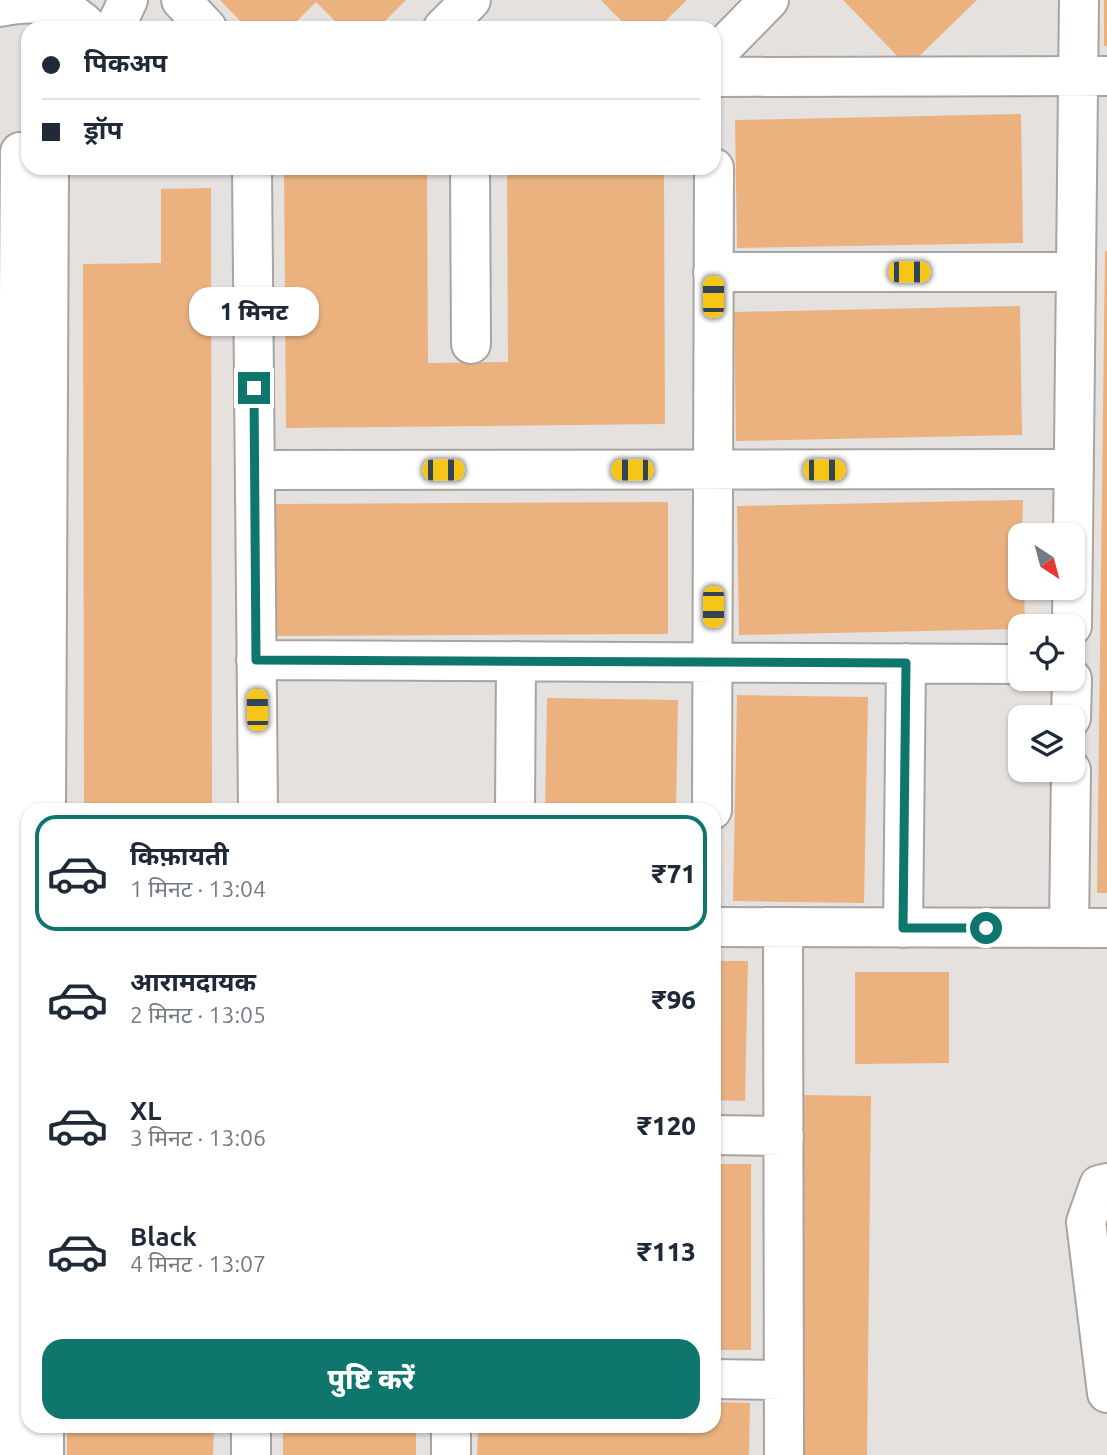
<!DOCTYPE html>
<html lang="hi">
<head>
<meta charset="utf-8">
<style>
	:root { --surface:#fff; --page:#f6f6f7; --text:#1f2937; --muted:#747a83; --line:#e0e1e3; --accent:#0f766e }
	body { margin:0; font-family:Ubuntu,"Noto Sans Devanagari",sans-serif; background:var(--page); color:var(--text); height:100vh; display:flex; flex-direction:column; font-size:26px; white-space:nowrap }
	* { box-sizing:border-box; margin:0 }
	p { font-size:23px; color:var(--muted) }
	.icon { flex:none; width:38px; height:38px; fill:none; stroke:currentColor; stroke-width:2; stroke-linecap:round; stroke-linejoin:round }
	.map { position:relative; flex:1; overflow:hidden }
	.details { position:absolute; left:21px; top:803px; width:700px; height:630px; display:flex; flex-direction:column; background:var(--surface); border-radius:21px; box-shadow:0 2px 5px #0004 }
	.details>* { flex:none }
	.hud { position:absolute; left:21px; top:21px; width:700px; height:154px; border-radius:21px; box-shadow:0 2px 5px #0004; display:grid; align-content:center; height:154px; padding:0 21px; background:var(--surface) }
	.needle { width:46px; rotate:144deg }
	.buttons { position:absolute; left:1008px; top:523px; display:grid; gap:14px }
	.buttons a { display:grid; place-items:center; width:77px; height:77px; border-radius:14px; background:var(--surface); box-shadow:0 2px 5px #0004; font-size:35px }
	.end { position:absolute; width:32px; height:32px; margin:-16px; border:9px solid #0f766e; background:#fff; box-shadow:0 0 0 4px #fff }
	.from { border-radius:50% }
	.bubble { position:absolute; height:49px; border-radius:21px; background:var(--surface); box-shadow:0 2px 5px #0004; font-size:23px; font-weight:800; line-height:49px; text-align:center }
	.car { position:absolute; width:21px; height:42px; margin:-21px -10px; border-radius:9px; box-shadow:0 0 5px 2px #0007; background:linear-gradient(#f5c518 24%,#345 0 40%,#f5c518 0 76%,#345 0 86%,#f5c518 0) }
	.hud b { display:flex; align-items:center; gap:24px; height:66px; font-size:26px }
	.hud b+b { border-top:2px solid var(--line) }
	.hud i { width:18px; height:18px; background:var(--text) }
	ul { padding:12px 0 0; list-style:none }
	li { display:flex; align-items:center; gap:21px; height:116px; margin:0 14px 10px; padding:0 7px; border:4px solid transparent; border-radius:21px }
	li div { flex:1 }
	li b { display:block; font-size:26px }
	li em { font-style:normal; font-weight:800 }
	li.selected { border-color:var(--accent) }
	li>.icon { width:63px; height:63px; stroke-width:1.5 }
	.primary-button { display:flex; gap:14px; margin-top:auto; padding:14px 21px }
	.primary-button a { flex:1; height:80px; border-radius:21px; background:var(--accent); color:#fff; font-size:28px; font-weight:800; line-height:80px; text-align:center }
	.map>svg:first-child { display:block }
	.building { fill:#ebb280 }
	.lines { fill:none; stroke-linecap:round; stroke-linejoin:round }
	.minor-casing { stroke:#a7a4a1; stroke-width:42 }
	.minor { stroke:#fff; stroke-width:38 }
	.route { stroke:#0f766e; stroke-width:9 }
</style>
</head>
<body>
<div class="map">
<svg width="1107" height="1455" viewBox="0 0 1107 1455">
	<rect width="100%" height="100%" fill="#e4e1df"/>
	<path class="building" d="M220,0H406L378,28H342L316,2L290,28H247Z
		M601,0H687L658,28H628Z
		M843,0H977L908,67Z
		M1104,0H1107V46H1104Z
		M1021,114L1023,243L737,248L735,120Z
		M284,168H427L428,363L508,362L507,168H664L665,424L286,428Z
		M211,188L212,810H84L83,264L161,263V189Z
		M1105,251H1107V893H1097Z
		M1020,306L1022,435L736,441L734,312Z
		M1023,500L1020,588H1024L1025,626L1020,629L739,635L737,506Z
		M668,502V634L274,636V504Z
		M737,695L868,697L864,903L733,901Z
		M547,698L678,700L676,810H545Z
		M714,961H748L745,1101L714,1100Z
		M855,972H949V1063L855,1064Z
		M802,1095L871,1096L867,1455H798Z
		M714,1164H751V1350H714Z
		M714,1402L750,1403L749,1455H477L478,1426H714Z
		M67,1426H214L213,1455H67Z
		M283,1426H416V1455H283Z"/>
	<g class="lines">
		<defs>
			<path id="minor" d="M181,0L207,28
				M0,7C34,0 65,2 89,28
				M115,28L128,0
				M443,28L471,0
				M714,56L769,0
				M714,77L1107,76
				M252,168L258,810
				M470,168L471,344
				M713,272H1076
				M255,470L1074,469
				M1072,626L1079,0
				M256,660L1020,664
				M1071,718L1072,679
				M46,810L49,168
				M515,810L516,661
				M712,810L714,168
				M714,927L1107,928
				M783,927L784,1455
				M903,928L906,663
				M1069,928L1071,770
				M714,1135L784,1136
				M1107,1183L1099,1185L1086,1222L1107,1393
				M714,1379L784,1380
				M11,1455L20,152
				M44,1455V1426
				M251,1455V1426
				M451,1455V1426"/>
		</defs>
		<use href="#minor" class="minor-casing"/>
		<use href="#minor" class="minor"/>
	</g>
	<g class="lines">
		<path class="route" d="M254,388L256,660L906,663L903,928H986"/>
	</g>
</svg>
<div class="buttons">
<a><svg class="needle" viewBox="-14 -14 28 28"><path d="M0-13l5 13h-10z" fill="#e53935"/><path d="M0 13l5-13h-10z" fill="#747a83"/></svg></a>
<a><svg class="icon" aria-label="locate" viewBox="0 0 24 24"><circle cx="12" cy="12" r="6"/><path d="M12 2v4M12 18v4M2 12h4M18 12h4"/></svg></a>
<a><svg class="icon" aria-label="layers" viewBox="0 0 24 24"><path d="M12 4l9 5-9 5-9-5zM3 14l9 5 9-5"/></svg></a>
</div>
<i class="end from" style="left:986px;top:928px"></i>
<i class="end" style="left:254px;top:388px"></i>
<div class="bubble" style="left:189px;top:287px;width:130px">1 मिनट</div>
<i class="car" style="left:909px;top:272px;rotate:90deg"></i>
<i class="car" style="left:713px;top:297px;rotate:0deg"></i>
<i class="car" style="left:443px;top:470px;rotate:90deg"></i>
<i class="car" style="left:632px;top:470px;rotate:270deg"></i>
<i class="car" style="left:824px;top:470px;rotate:90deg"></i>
<i class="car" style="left:713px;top:607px;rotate:180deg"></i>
<i class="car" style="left:257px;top:710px;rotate:359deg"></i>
<div class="hud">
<b><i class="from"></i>पिकअप</b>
<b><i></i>ड्रॉप</b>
</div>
<section class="details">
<ul>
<li class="selected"><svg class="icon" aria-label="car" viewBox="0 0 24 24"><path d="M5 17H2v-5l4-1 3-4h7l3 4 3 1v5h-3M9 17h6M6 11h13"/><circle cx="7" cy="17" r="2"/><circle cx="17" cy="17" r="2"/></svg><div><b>किफ़ायती</b><p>1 मिनट · 13:04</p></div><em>₹71</em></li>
<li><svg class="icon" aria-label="car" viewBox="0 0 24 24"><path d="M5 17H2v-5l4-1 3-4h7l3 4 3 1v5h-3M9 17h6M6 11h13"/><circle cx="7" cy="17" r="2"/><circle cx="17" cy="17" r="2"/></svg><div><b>आरामदायक</b><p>2 मिनट · 13:05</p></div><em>₹96</em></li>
<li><svg class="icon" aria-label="car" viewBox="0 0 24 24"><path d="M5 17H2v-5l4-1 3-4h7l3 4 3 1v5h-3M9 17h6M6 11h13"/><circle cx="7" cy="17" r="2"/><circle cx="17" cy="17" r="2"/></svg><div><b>XL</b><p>3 मिनट · 13:06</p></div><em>₹120</em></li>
<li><svg class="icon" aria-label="car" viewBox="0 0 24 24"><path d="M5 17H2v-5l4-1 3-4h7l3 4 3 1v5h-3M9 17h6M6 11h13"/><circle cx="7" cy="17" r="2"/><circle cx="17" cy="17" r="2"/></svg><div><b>Black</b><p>4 मिनट · 13:07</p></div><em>₹113</em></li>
</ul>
<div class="primary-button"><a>पुष्टि करें</a></div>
</section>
</div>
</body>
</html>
